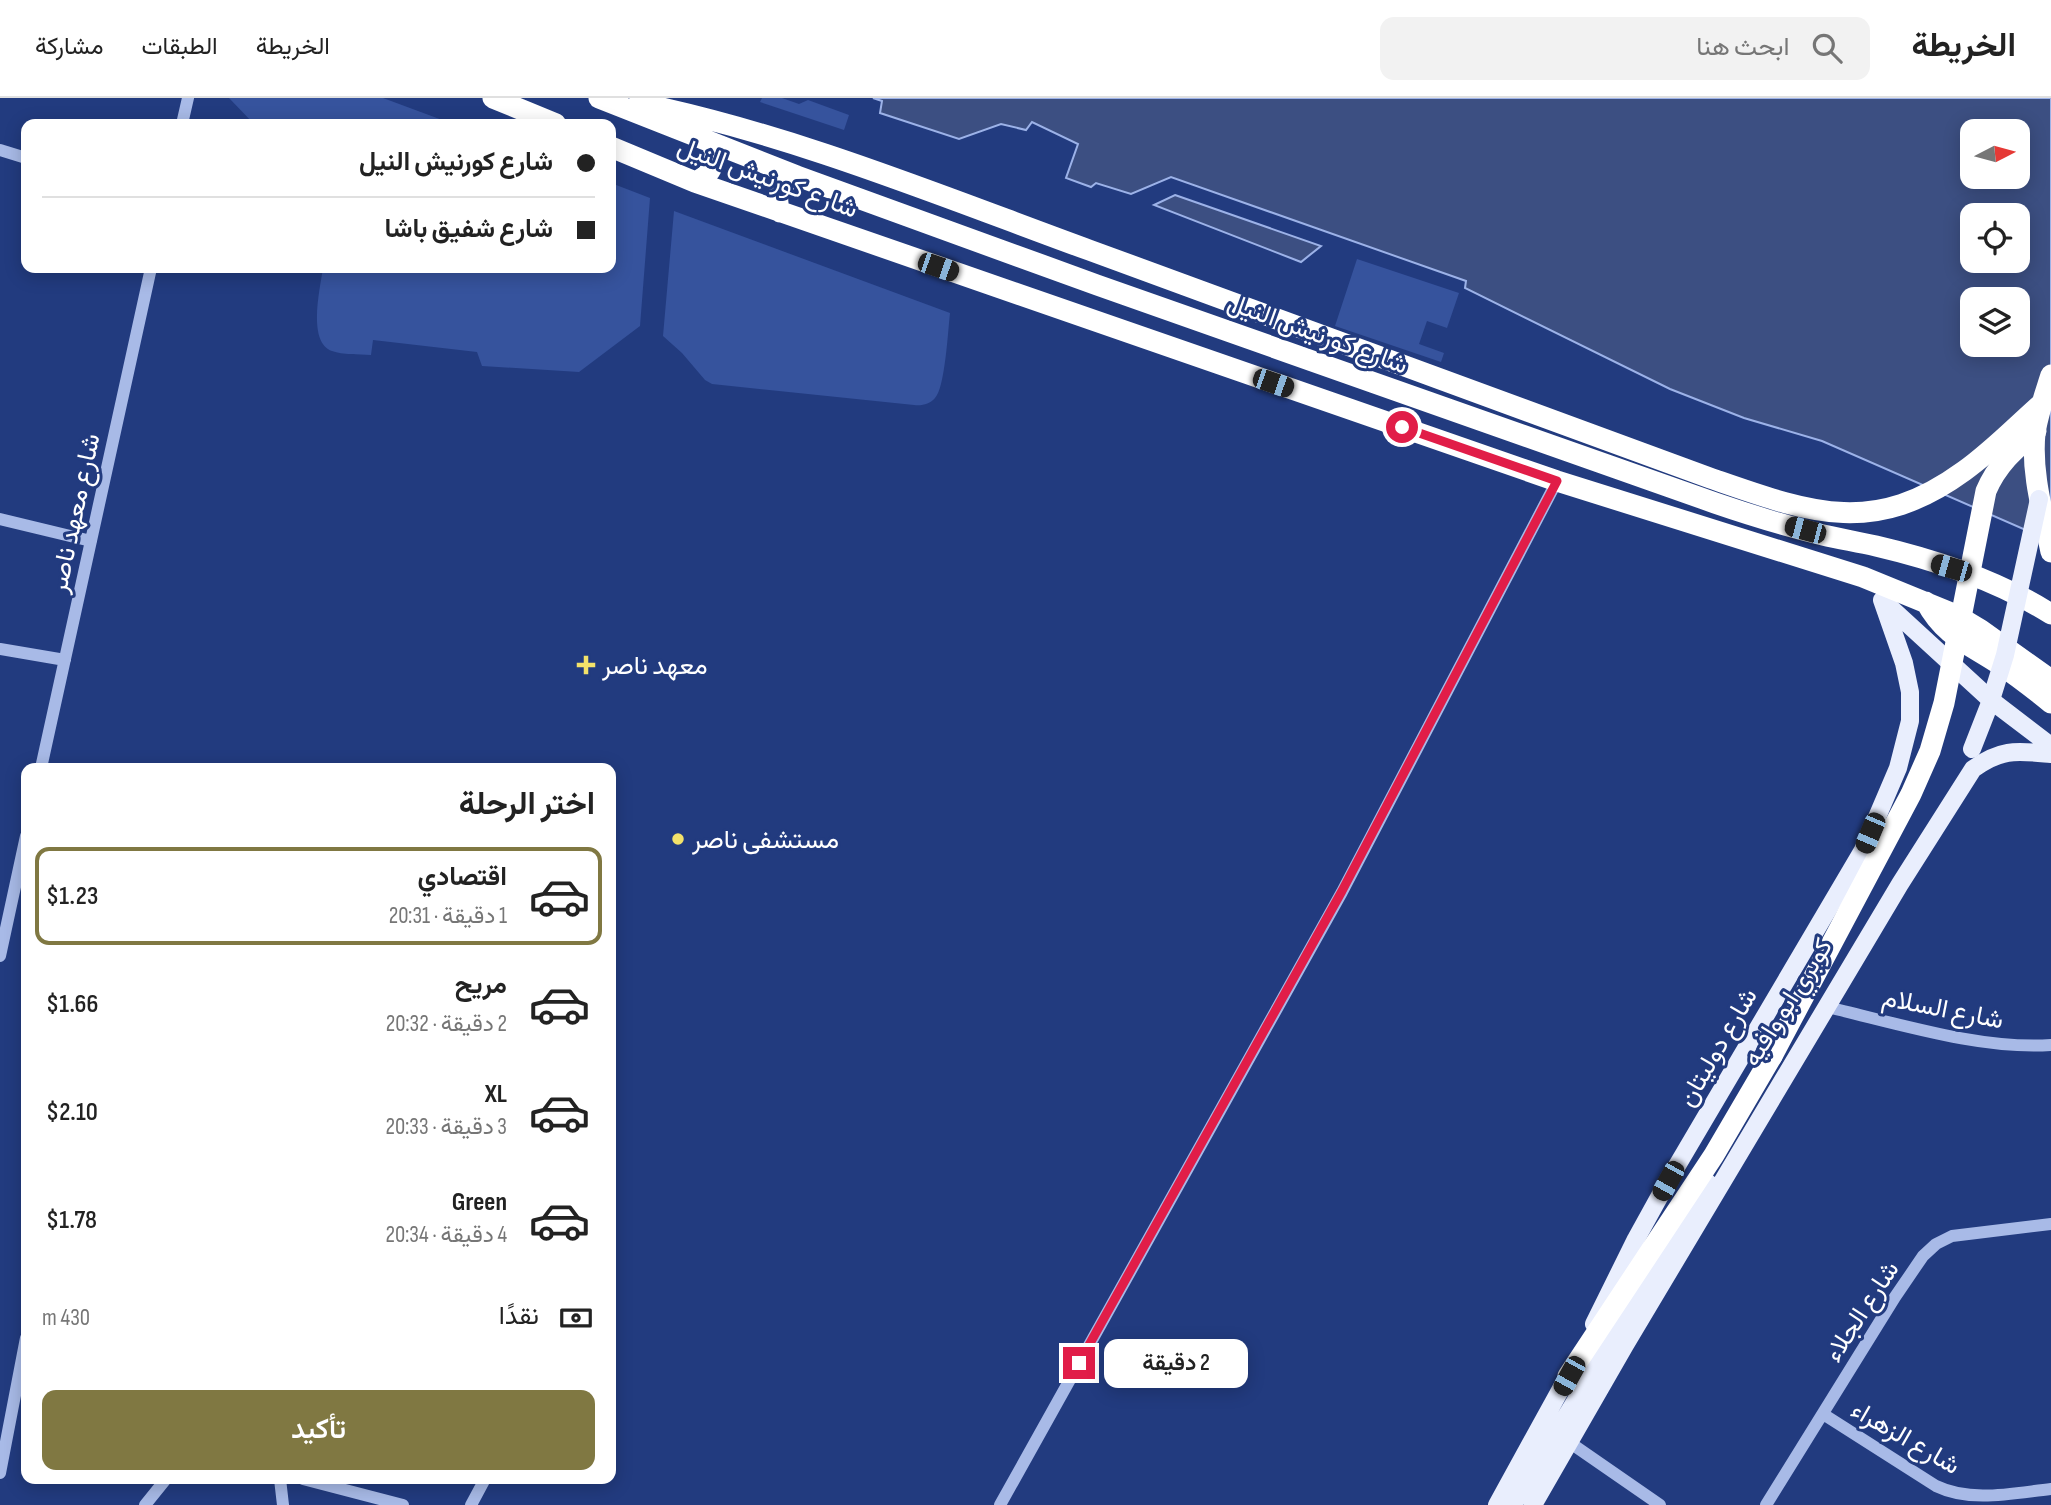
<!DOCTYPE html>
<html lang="ar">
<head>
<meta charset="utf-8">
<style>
	:root { --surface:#fff; --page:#f2f2f2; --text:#222; --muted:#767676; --line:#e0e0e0; --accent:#807842 }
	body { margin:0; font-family:"Sofia Sans Condensed",Vazirmatn,sans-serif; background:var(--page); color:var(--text); direction:rtl; height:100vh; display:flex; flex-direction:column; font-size:26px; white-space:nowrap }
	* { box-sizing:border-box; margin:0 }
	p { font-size:23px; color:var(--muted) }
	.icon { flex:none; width:38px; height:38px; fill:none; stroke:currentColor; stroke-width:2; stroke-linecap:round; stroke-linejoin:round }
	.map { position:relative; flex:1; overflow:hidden; direction:ltr }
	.drawer { position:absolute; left:21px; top:665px; width:595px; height:721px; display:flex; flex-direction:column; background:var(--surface); border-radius:14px; box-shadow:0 4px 18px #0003; direction:rtl }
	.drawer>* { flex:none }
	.hud { position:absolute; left:21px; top:21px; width:595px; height:154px; border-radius:14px; box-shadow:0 4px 18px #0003; direction:rtl; display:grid; align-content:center; height:154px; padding:0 21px; background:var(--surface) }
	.needle { width:46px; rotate:84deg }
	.buttons { position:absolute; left:1960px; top:21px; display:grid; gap:14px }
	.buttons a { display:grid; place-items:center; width:70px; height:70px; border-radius:14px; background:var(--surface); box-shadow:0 4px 18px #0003; font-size:35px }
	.end { position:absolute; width:32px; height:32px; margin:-16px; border:9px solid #e11d48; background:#fff; box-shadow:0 0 0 4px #fff }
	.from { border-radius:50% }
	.bubble { position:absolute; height:49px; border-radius:14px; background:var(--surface); box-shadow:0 4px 18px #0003; font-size:23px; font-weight:600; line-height:49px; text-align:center; direction:rtl }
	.car { position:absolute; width:21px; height:42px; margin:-21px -10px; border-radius:9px; box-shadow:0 0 5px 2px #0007; background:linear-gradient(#222 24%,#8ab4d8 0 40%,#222 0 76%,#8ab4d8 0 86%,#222 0) }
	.hud b { display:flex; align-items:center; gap:24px; height:66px; font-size:26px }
	.hud b+b { border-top:2px solid var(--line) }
	.hud i { width:18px; height:18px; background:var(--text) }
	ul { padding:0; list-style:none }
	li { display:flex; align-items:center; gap:21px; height:98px; margin:0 14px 10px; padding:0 7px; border:4px solid transparent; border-radius:14px }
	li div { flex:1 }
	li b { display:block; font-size:26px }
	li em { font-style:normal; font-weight:600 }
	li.active { border-color:var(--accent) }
	li>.icon { width:63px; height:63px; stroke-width:1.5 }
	h2 { padding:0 21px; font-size:32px; line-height:84px }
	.pay { display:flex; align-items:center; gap:18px; height:77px; padding:0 21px; font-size:26px }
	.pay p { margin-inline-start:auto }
	.primary-button { display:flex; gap:14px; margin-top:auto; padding:14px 21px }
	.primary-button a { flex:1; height:80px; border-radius:14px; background:var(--accent); color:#fff; font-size:28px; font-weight:600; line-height:80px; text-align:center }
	header { display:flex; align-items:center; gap:42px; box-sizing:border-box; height:98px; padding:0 35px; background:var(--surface); border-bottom:2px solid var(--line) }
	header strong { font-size:33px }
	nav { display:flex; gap:38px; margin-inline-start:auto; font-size:24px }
	.search { width:490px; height:63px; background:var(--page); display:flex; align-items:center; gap:18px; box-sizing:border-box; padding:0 24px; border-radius:14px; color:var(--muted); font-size:26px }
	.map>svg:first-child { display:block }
	.green { fill:#36539d }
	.water { fill:#3c4f82; stroke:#9cb2e8; stroke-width:2; fill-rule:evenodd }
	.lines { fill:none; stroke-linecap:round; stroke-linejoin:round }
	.minor { stroke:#a8bae7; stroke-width:12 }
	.major { stroke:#e9eefd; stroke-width:18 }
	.highway { stroke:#fff; stroke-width:21 }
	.major-bridge { stroke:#e9eefd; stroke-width:18 }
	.highway-bridge { stroke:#fff; stroke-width:21 }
	.route { stroke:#e11d48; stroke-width:9 }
	.poi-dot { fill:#f3e26a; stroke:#223b7f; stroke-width:2.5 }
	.labels { text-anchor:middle; stroke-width:6; stroke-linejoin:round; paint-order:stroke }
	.street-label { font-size:26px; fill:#fff; stroke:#223b7f }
	.poi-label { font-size:26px; fill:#fff; stroke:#223b7f; text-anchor:start }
</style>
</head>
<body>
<header>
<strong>الخريطة</strong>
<div class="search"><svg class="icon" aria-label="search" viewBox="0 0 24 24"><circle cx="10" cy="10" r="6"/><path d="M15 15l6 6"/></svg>ابحث هنا</div>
<nav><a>الخريطة</a><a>الطبقات</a><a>مشاركة</a></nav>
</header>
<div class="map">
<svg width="2051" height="1407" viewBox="0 0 2051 1407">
	<rect width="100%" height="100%" fill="#223b7f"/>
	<path class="green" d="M229,0H383L453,26H254Z
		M762,0H782L799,6L808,2L849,17L844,32L760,4Z
		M611,85L650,100L640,228L579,274L482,268L477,254L373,242L371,257C358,256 343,257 332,253C307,244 320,191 323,170H611Z
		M674,113L950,215C948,232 945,290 935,300C930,306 922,308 914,307L712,286L705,282L682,255L663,238Z
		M1357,161L1459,195L1447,230L1427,223L1419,246L1444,255L1441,264L1335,228Z"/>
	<path class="water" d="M873,0H2051V443L1822,343L1744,320L1670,291L1465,190L1466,183L1171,79L1131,96L1096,85L1091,89L1066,80L1078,46L1032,24L1026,32L1001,26L959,41L880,15L882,3ZM1972,33H2018V79H1972ZM1972,117H2018V163H1972ZM1972,201H2018V247H1972Z
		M1175,97L1321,148L1301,164L1154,107Z"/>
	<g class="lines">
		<path class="minor" d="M182,26L188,0
			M0,52L26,60
			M0,421L91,443
			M0,551L65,562
			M41,670L151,170
			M0,858L26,738
			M1827,909C1896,925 1981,952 2051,947
			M1823,1316L1936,1388C1971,1405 2014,1395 2051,1391
			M1569,1344L1660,1407
			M0,1375L26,1240
			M280,1381L283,1407
			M303,1381L403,1407
			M145,1407L166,1381
			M471,1407L485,1381
			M1000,1407L1342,794L1557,383
			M1766,1407L1895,1199L1923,1158L1936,1146L1952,1138L2051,1126"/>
		<path class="major" d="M1883,503L1992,603L2051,648
			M1594,1226L1636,1141L1668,1083L1863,752L1898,670L1910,623V594L1904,565L1882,502
			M1497,1407L1574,1267
			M1513,1407L1707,1084
			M1533,1407L1625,1247L1900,786L1973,671C2002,650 2017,653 2051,656"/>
		<path class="highway" d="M493,0L556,26
			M599,0L797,78L1097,187L1715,405C1750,417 1786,428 1823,437C1841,441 1858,444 1876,448C1936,462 1999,483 2051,516
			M639,5C794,37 941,98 1089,152C1296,228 1503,304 1710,380C1808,414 1872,440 1964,373C1992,353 2016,328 2041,306
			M611,49L695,84L1557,383L1863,479L1956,517L1981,532L2051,582
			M695,84C713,76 718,63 712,45
			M780,114C774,97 780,84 797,78
			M2051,277C2045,296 2038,315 2035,335C2031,375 2043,415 2051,454
			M1926,504C1944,538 1969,546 1999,566C2017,578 2035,592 2051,605
			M1568,1278L1714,1057L1772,958"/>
		<path class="major-bridge" d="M1972,651L1990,605L2005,557L2039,401"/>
		<path class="highway-bridge" d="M1772,958L1911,696L1930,653L1944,605L1986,393C1997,367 2014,352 2036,333"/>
	</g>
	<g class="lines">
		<path class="route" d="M1079,1265L1342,793L1557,383L1402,329"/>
	</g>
	<g class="poi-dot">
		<path d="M582.5 556.5h7v7h7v7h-7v7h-7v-7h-7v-7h7z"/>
		<circle cx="678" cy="741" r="7"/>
	</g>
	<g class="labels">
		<g class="street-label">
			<text transform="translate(768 79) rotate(20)" y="9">شارع كورنيش النيل</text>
			<text transform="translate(1318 235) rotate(20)" y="9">شارع كورنيش النيل</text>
			<text transform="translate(74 415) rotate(-78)" y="9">شارع معهد ناصر</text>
			<text transform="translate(1787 904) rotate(-58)" y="9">كوبري ابو وافيه</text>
			<text transform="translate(1943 910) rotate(11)" y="9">شارع السلام</text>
			<text transform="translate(1717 949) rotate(-60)" y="9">شارع دوليتان</text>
			<text transform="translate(1861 1213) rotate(-57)" y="9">شارع الجلاء</text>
			<text transform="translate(1906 1339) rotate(30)" y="9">شارع الزهراء</text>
		</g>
		<g class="poi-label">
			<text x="602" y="576">معهد ناصر</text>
			<text x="692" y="750">مستشفى ناصر</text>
		</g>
	</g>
</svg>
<div class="buttons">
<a><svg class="needle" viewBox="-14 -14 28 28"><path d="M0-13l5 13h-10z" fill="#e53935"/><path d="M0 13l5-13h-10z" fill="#767676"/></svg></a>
<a><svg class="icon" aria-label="locate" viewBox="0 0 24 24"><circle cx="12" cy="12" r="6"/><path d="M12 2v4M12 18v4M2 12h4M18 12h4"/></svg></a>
<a><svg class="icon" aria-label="layers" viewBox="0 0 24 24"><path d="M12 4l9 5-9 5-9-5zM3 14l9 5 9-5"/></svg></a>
</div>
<i class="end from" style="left:1402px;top:329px"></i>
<i class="end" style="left:1079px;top:1265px"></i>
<div class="bubble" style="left:1104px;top:1241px;width:144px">2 دقيقة</div>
<i class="car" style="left:938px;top:169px;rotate:109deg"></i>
<i class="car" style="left:1273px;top:285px;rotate:109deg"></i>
<i class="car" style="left:1805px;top:432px;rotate:285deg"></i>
<i class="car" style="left:1951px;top:470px;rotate:286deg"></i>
<i class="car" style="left:1870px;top:735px;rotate:203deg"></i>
<i class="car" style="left:1668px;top:1083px;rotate:209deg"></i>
<i class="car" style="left:1569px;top:1278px;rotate:209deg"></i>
<div class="hud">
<b><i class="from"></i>شارع كورنيش النيل</b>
<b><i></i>شارع شفيق باشا</b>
</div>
<section class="drawer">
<h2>اختر الرحلة</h2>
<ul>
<li class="active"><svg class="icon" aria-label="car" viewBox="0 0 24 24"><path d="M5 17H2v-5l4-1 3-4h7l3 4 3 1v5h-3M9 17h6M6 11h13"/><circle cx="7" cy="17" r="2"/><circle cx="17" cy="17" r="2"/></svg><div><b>اقتصادي</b><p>1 دقيقة · 20:31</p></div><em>$1.23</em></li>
<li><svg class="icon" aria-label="car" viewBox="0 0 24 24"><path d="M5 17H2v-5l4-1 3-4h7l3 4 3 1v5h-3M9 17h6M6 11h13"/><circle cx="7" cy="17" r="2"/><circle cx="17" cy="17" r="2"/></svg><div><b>مريح</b><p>2 دقيقة · 20:32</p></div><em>$1.66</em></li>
<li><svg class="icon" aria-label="car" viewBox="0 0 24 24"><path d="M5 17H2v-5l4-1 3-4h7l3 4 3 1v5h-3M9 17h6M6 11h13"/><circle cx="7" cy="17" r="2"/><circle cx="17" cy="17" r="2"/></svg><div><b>XL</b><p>3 دقيقة · 20:33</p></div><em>$2.10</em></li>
<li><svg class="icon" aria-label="car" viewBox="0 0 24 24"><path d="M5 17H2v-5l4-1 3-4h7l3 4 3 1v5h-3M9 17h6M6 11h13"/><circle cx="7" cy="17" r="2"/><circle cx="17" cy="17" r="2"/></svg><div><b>Green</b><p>4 دقيقة · 20:34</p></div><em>$1.78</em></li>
</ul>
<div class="pay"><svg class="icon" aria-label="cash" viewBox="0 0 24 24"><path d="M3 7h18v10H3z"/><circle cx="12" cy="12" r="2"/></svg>نقدًا<p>430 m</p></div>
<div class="primary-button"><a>تأكيد</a></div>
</section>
</div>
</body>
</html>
